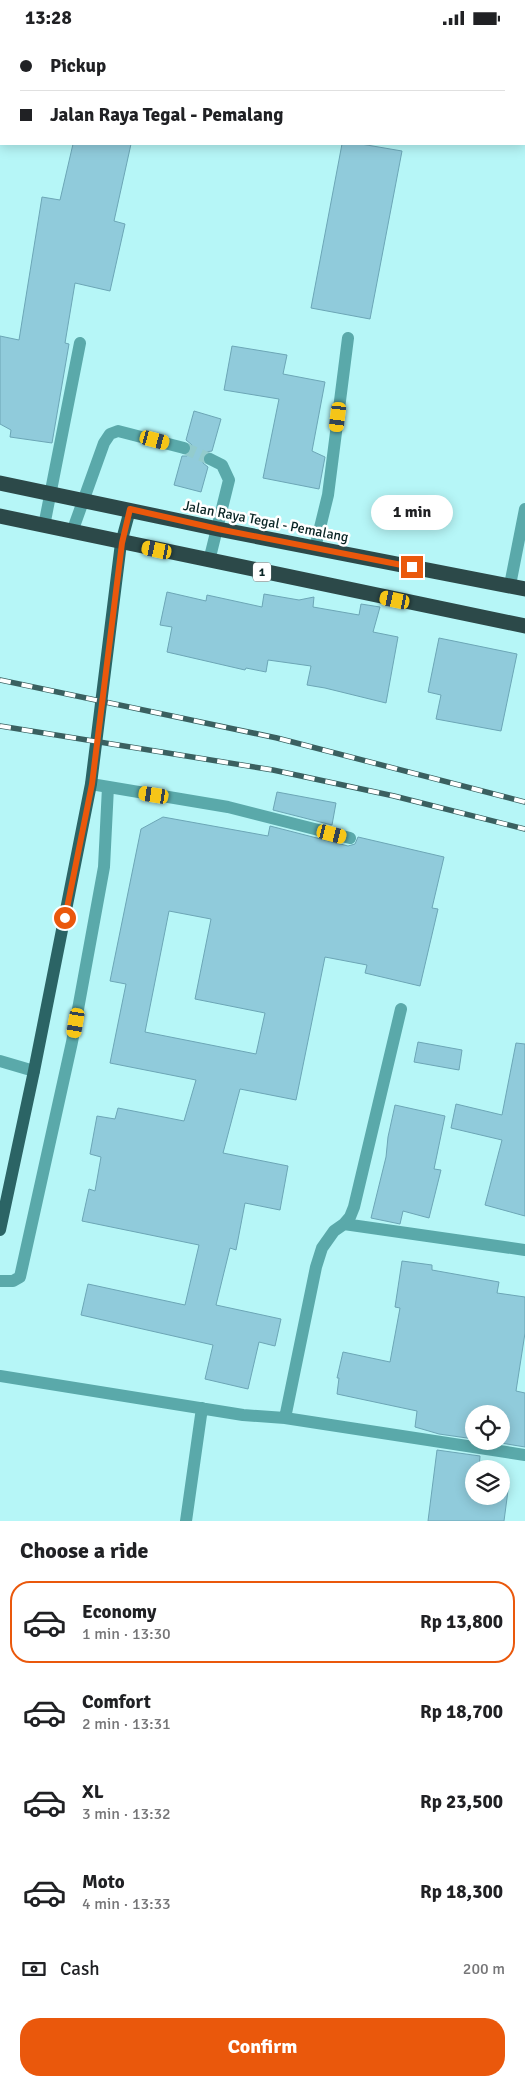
<!DOCTYPE html>
<html lang="en">
<head>
<meta charset="utf-8">
<style>
	:root { --surface:#fff; --page:#f2f2f2; --text:#202124; --muted:#757577; --line:#e0e0e0; --accent:#ea580c }
	body { margin:0; font-family:Signika,sans-serif; background:var(--page); color:var(--text); height:100vh; display:flex; flex-direction:column; font-size:19px; white-space:nowrap }
	* { box-sizing:border-box; margin:0 }
	p { font-size:16px; color:var(--muted) }
	.icon { flex:none; width:28px; height:28px; fill:none; stroke:currentColor; stroke-width:2; stroke-linecap:round; stroke-linejoin:round }
	.map { position:relative; height:1486px; overflow:hidden }
	.side { display:flex; flex-direction:column; background:var(--surface); flex:1 }
	.side>* { flex:none }
	.hud { position:absolute; left:0px; top:0px; width:525px; height:110px; box-shadow:0 2px 12px #0003; display:grid; align-content:center; height:110px; padding:0 20px; background:var(--surface) }
	.fabs { position:absolute; left:465px; top:1370px; display:grid; gap:10px }
	.fabs a { display:grid; place-items:center; width:45px; height:45px; border-radius:50%; background:var(--surface); box-shadow:0 2px 12px #0003; font-size:25px }
	.end { position:absolute; width:22px; height:22px; margin:-11px; border:6px solid #ea580c; background:#fff; box-shadow:0 0 0 2px #fff }
	.from { border-radius:50% }
	.bubble { position:absolute; height:35px; border-radius:18px; background:var(--surface); box-shadow:0 2px 12px #0003; font-size:16px; font-weight:700; line-height:35px; text-align:center }
	.car { position:absolute; width:15px; height:30px; margin:-15px -8px; border-radius:6px; box-shadow:0 0 4px 1px #0007; background:linear-gradient(#f5c518 24%,#345 0 40%,#f5c518 0 76%,#345 0 86%,#f5c518 0) }
	.hud b { display:flex; align-items:center; gap:18px; height:48px; font-size:19px }
	.hud b+b { border-top:1px solid var(--line) }
	.hud i { width:12px; height:12px; background:var(--text) }
	ul { padding:0; list-style:none }
	li { display:flex; align-items:center; gap:15px; height:82px; margin:0 10px 8px; padding:0 10px; border:2px solid transparent; border-radius:20px }
	li div { flex:1 }
	li b { display:block; font-size:19px }
	li em { font-style:normal; font-weight:700 }
	li.active { border-color:var(--accent) }
	li>.icon { width:45px; height:45px; stroke-width:1.5 }
	h2 { padding:0 20px; font-size:22px; line-height:60px }
	.pay { display:flex; align-items:center; gap:12px; height:55px; padding:0 20px; font-size:19px }
	.pay p { margin-inline-start:auto }
	.button { display:flex; gap:10px; margin-top:auto; padding:10px 20px }
	.button a { flex:1; height:58px; border-radius:20px; background:var(--accent); color:#fff; font-size:20px; font-weight:700; line-height:58px; text-align:center }
	.status { display:flex; justify-content:space-between; align-items:center; height:35px; padding:0 25px; background:var(--surface); direction:ltr }
	.status svg { height:14px; fill:currentColor }
	.map>svg:first-child { display:block }
	.building { fill:#90cbdb; stroke:#6ca6b6; fill-rule:evenodd }
	.lines { fill:none; stroke-linecap:round; stroke-linejoin:round }
	.minor-tunnel { stroke:#93cccd; stroke-width:12; stroke-dasharray:12 6; stroke-linecap:butt }
	.minor { stroke:#5aa9aa; stroke-width:12 }
	.major { stroke:#2b6465; stroke-width:12 }
	.highway { stroke:#2c4949; stroke-width:15 }
	.rail-casing { stroke:#3a6060; stroke-width:5.5 }
	.rail { stroke:#fff; stroke-width:4; stroke-dasharray:11; stroke-linecap:butt }
	.route { stroke:#ea580c; stroke-width:6 }
	.labels { text-anchor:middle; stroke-width:5; stroke-linejoin:round; paint-order:stroke }
	.shield { fill:#fff; stroke:#536666; stroke-width:1 }
	.shield-label { font-size:12px; font-weight:bold; fill:#092424 }
	.street-label { font-size:14px; fill:#092424; stroke:#fff }
</style>
</head>
<body>
<div class="status"><b>13:28</b><svg viewBox="0 0 49 12"><path d="M0 12V9h3v3zM5 12V6h3v6zM10 12V3h3v9zM15 12V0h3v12zM26 1h20v11H26zM47 4h2v5h-2z"/></svg></div>
<div class="map">
<svg width="525" height="1486" viewBox="0 0 525 1486">
	<rect width="100%" height="100%" fill="#b6f6f7"/>
	<path class="building" d="M73,109H131L114,186L125,189L110,256L75,248L65,308L69,309L52,408L10,402L11,395L0,389V301L19,305L42,162L60,165Z
		M342,109H361L402,116L370,284L311,273Z
		M232,311L287,320L283,339L325,347L312,416L325,422L319,454L263,443L279,364L224,355Z
		M194,376L221,384L212,416L206,417L203,421V428L208,432L201,457L174,450L182,421H187L192,415V410L186,405Z
		M167,557L206,566L207,560L262,572L264,559L299,565L314,562L313,572L359,580L361,569L380,572L373,597L398,602L386,668L325,653L307,650L311,631L268,625L266,637L246,633L245,635L167,617L172,592L160,590Z
		M439,603L517,619L501,696L436,684L441,660L428,657Z
		M277,757L336,768L332,790L273,775Z
		M163,782L268,801L270,791L348,811L355,809L358,802L444,822L432,873L438,874L420,951L365,938L367,930L325,922L296,1065L240,1054L223,1118L288,1131L280,1175L245,1168L236,1215L230,1213L216,1270L281,1284L275,1311L259,1307L248,1354L205,1344L213,1310L81,1280L88,1249L185,1270L199,1210L82,1186L89,1154L95,1156L101,1122L90,1119L97,1081L115,1084L118,1073L184,1086L196,1045L110,1028L126,949L110,946L141,794ZM169,876L211,884L195,964L265,978L256,1019L145,997Z
		M418,1007L462,1015L459,1035L414,1027Z
		M516,1008L525,1009V1181L485,1170L502,1105L451,1093L456,1069L502,1080Z
		M395,1070L445,1081L434,1134L441,1135L429,1183L403,1176L400,1189L371,1183L386,1122L388,1102Z
		M402,1226L432,1230V1235L499,1247L497,1258L525,1262V1298L516,1356L525,1358V1412L489,1406H501V1379H474V1404L439,1399L415,1392L417,1376L337,1359L339,1343H337L343,1317L390,1327L400,1273L395,1272Z
		M437,1415L480,1421L479,1434H474V1461H501V1447L509,1448L504,1486H428Z"/>
	<g class="lines">
		<path class="minor-tunnel" d="M184,413L210,424"/>
		<path class="minor" d="M44,491L80,308
			M72,497L104,408L110,399L118,396L184,413
			M315,513L328,460L348,303
			M209,526L229,445L222,430L210,424
			M510,550L525,474
			M91,749L228,772L350,803
			M0,1026L34,1036
			M344,1189L525,1215
			M0,1246H13L20,1242L72,1007L104,832L108,752
			M0,1341L243,1380L285,1383L525,1420
			M285,1383L316,1232L322,1213L334,1196L344,1189L350,1182L354,1172L401,974
			M186,1486L202,1373"/>
		<path class="major" d="M0,1195L34,1036L91,749L121,508L130,475"/>
		<path class="highway" d="M0,448L218,494L525,554
			M0,481L525,591"/>
		<defs>
			<path id="rail" d="M0,645L277,703L525,767
				M0,691L273,735L394,761L525,794"/>
		</defs>
		<use href="#rail" class="rail-casing"/>
		<use href="#rail" class="rail"/>
	</g>
	<g class="lines">
		<path class="route" d="M65,883L92,749L122,508L130,474L218,494L412,532"/>
	</g>
	<g class="labels">
		<rect class="shield" x="253" y="527.5" width="18" height="19" rx="4"/>
		<g class="shield-label">
			<text x="262" y="541">1</text>
		</g>
		<g class="street-label">
			<text transform="translate(266 486) rotate(11)" y="5">Jalan Raya Tegal - Pemalang</text>
		</g>
	</g>
</svg>
<div class="fabs">
<a><svg class="icon" aria-label="locate" viewBox="0 0 24 24"><circle cx="12" cy="12" r="6"/><path d="M12 2v4M12 18v4M2 12h4M18 12h4"/></svg></a>
<a><svg class="icon" aria-label="layers" viewBox="0 0 24 24"><path d="M12 4l9 5-9 5-9-5zM3 14l9 5 9-5"/></svg></a>
</div>
<i class="end from" style="left:65px;top:883px"></i>
<i class="end" style="left:412px;top:532px"></i>
<div class="bubble" style="left:371px;top:460px;width:82px">1 min</div>
<i class="car" style="left:338px;top:382px;rotate:187deg"></i>
<i class="car" style="left:155px;top:405px;rotate:105deg"></i>
<i class="car" style="left:157px;top:515px;rotate:282deg"></i>
<i class="car" style="left:395px;top:565px;rotate:282deg"></i>
<i class="car" style="left:154px;top:760px;rotate:279deg"></i>
<i class="car" style="left:332px;top:799px;rotate:104deg"></i>
<i class="car" style="left:76px;top:988px;rotate:190deg"></i>
<div class="hud">
<b><i class="from"></i>Pickup</b>
<b><i></i>Jalan Raya Tegal - Pemalang</b>
</div>
</div>
<section class="side">
<h2>Choose a ride</h2>
<ul>
<li class="active"><svg class="icon" aria-label="car" viewBox="0 0 24 24"><path d="M5 17H2v-5l4-1 3-4h7l3 4 3 1v5h-3M9 17h6M6 11h13"/><circle cx="7" cy="17" r="2"/><circle cx="17" cy="17" r="2"/></svg><div><b>Economy</b><p>1 min · 13:30</p></div><em>Rp 13,800</em></li>
<li><svg class="icon" aria-label="car" viewBox="0 0 24 24"><path d="M5 17H2v-5l4-1 3-4h7l3 4 3 1v5h-3M9 17h6M6 11h13"/><circle cx="7" cy="17" r="2"/><circle cx="17" cy="17" r="2"/></svg><div><b>Comfort</b><p>2 min · 13:31</p></div><em>Rp 18,700</em></li>
<li><svg class="icon" aria-label="car" viewBox="0 0 24 24"><path d="M5 17H2v-5l4-1 3-4h7l3 4 3 1v5h-3M9 17h6M6 11h13"/><circle cx="7" cy="17" r="2"/><circle cx="17" cy="17" r="2"/></svg><div><b>XL</b><p>3 min · 13:32</p></div><em>Rp 23,500</em></li>
<li><svg class="icon" aria-label="car" viewBox="0 0 24 24"><path d="M5 17H2v-5l4-1 3-4h7l3 4 3 1v5h-3M9 17h6M6 11h13"/><circle cx="7" cy="17" r="2"/><circle cx="17" cy="17" r="2"/></svg><div><b>Moto</b><p>4 min · 13:33</p></div><em>Rp 18,300</em></li>
</ul>
<div class="pay"><svg class="icon" aria-label="cash" viewBox="0 0 24 24"><path d="M3 7h18v10H3z"/><circle cx="12" cy="12" r="2"/></svg>Cash<p>200 m</p></div>
<div class="button"><a>Confirm</a></div>
</section>
</body>
</html>
